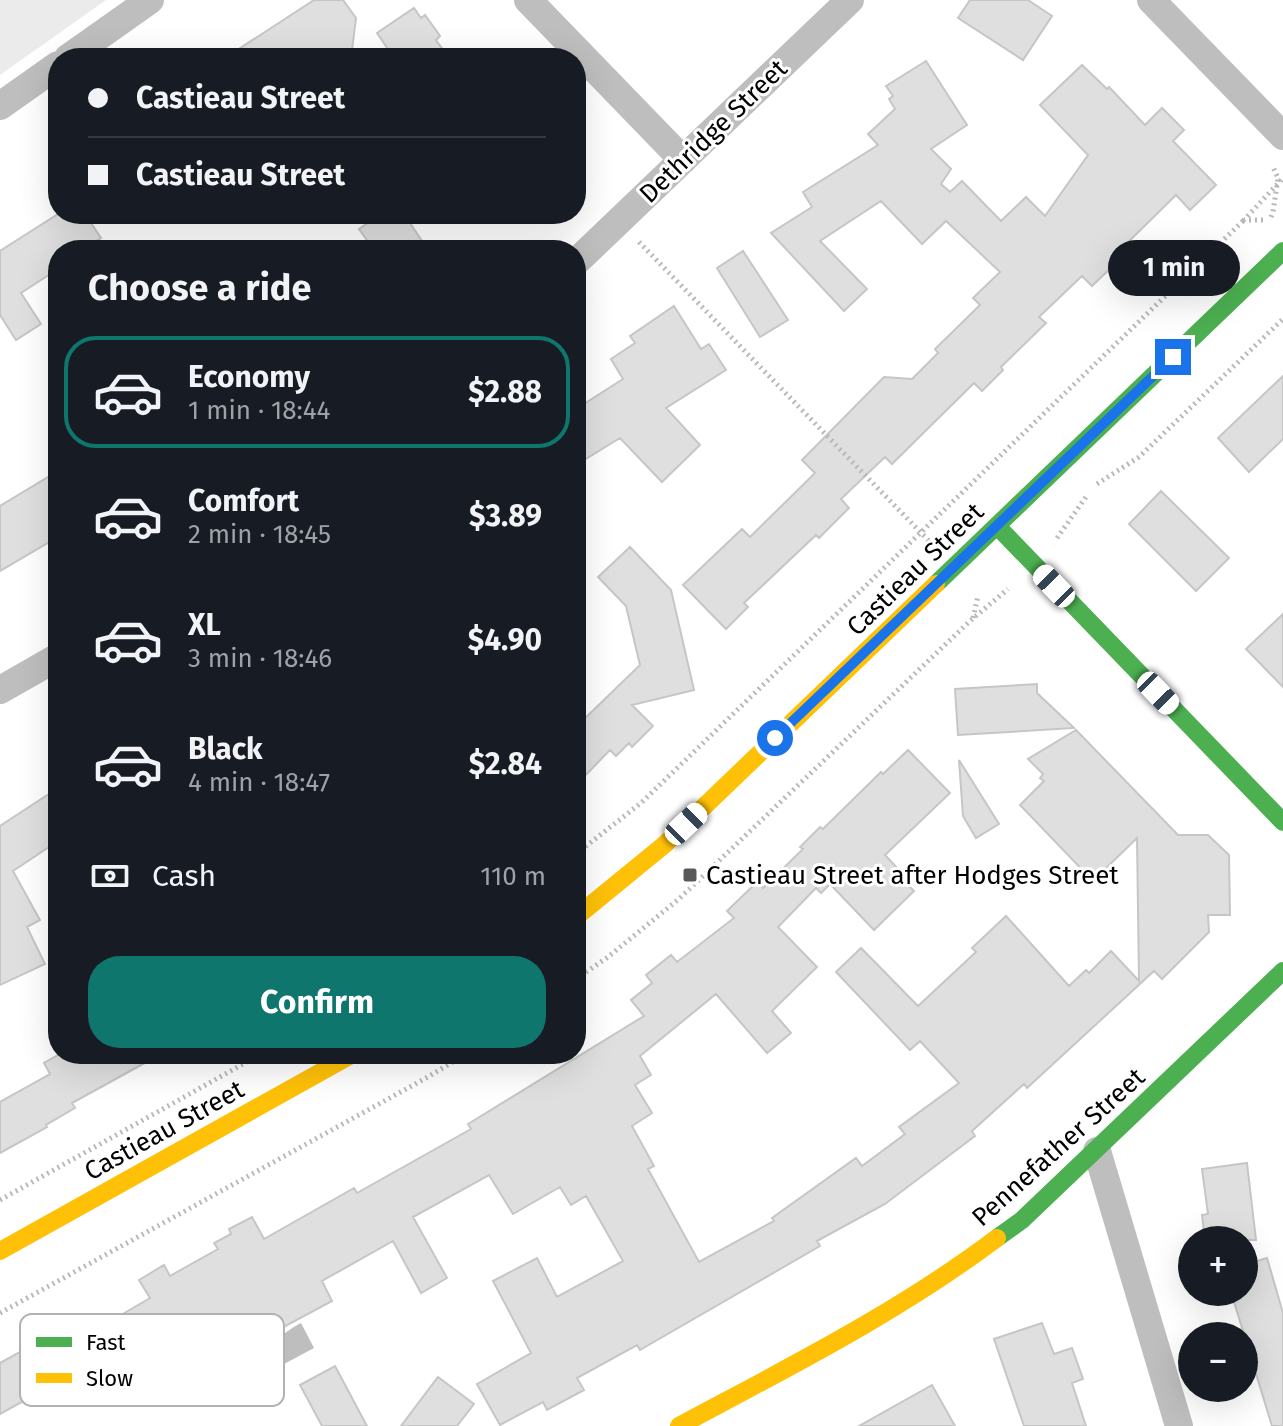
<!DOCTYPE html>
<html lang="en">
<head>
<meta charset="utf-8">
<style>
	:root { --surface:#171b24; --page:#20242c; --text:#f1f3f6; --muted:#9ea1a6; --line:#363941; --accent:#0f766e }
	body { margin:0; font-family:"Fira Sans",sans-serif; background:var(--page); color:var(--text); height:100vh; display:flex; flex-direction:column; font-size:30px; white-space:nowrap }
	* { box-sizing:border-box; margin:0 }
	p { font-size:26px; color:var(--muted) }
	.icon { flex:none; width:44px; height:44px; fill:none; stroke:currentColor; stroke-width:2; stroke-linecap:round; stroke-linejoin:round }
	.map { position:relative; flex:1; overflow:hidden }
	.side { position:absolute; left:48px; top:240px; width:538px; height:824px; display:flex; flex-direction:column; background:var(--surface); border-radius:32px; box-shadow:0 8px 32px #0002 }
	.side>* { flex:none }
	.top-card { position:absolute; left:48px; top:48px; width:538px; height:176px; border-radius:32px; box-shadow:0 8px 32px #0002; display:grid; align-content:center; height:176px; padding:0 40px; background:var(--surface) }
	.fabs { position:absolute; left:1178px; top:1226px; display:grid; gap:16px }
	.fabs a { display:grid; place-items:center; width:80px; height:80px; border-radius:50%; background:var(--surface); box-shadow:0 8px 32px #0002; font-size:40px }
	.end { position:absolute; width:36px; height:36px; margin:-18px; border:10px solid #1a73e8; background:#fff; box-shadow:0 0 0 4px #fff }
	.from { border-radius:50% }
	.bubble { position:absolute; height:56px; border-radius:28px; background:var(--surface); box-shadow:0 8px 32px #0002; font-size:26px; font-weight:700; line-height:56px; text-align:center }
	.car { position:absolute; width:24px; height:48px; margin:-24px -12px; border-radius:10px; box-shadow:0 0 6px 2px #0007; background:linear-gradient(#fff 24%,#345 0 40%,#fff 0 76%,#345 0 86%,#fff 0) }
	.top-card b { display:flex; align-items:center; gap:28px; height:76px; font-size:30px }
	.top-card b+b { border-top:2px solid var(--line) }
	.top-card i { width:20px; height:20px; background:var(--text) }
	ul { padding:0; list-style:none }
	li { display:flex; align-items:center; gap:24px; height:112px; margin:0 16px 12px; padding:0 24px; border:4px solid transparent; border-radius:32px }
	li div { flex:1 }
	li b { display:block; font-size:30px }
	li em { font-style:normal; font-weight:700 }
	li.active { border-color:var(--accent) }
	li>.icon { width:72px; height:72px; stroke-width:1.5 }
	h2 { padding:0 40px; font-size:36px; line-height:96px }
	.pay { display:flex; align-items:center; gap:20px; height:88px; padding:0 40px; font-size:30px }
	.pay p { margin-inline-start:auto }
	.action { display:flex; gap:16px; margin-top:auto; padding:16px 40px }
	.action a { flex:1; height:92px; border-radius:32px; background:var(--accent); color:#fff; font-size:32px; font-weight:700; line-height:92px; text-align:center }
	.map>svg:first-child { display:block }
	.green { fill:#ebebeb }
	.water { fill:#bebebe }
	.building { fill:#dfdfdf; stroke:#c6c6c6; stroke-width:2 }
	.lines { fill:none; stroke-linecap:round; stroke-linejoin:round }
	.path { stroke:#b9b9b9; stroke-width:5; stroke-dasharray:2 4; stroke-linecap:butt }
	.street { stroke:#bebebe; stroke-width:28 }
	.fast { stroke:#4caf50; stroke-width:18 }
	.slow { stroke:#ffc107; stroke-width:18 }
	.route { stroke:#1a73e8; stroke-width:10 }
	.poi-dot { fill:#595959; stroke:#fff; stroke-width:3 }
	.labels { text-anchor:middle; stroke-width:6; stroke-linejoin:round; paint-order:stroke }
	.street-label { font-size:26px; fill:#000; stroke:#fff }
	.poi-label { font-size:26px; fill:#000; stroke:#fff; text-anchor:start }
	.key { fill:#fff; stroke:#b2b2b2; stroke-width:2 }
	.key-label { font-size:22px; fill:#000 }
</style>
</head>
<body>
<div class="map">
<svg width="1283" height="1426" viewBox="0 0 1283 1426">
	<rect width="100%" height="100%" fill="#fff"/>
	<path class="green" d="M0,0H106L0,75Z"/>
	<path class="water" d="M301,1323L314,1348L271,1371L260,1349C275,1341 286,1331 301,1323Z"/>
	<path class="building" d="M314,0H343L356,18L351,58H225Z
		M970,0H1028L1052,16L1023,60L958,18Z
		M414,8L421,18L425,15L440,36L436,40L449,58H394L377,33Z
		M926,61L967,125L931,149L951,169L941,184L950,192L962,181L1001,221L1026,197L1045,216L1088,155L1040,105L1082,65L1107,89L1109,87L1145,125L1162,108L1184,130L1173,141L1216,185L1190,210L1176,195L1110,260L1114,265L1092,286L1082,276L1039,317L1046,323L1001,367L1003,370L982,391L974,383L892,464L885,457L841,499L849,508L819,538L816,535L744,603L748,607L726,629L683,585L742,529L750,537L815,473L802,460L884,377L912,379L938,353L935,349L980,305L973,298L1000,272L946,221L922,244L881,201L820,241L867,289L844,311L771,233L812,207L803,192L878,145L868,134L895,109L889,99L893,96L886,86Z
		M58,214H85L101,238L82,250H58V269L21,293L41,324L16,340L0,315V251Z
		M381,214H404L428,250H374L359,229Z
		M743,251L788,320L760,337L717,268Z
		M674,306L701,349L709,344L726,370L666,408L700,445L662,482L620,438L576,465V409L623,379L611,359L635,343L630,336Z
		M1283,376V439L1249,472L1218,438Z
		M58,471V537L0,571V506Z
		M1161,491L1229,558L1196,591L1129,524Z
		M630,547L671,590L694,690L632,705L653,726L632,747L629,743L616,756L610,750L576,785V727L640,665L626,606L598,577Z
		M1283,614V687L1246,649Z
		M1037,684V693L1074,728L958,735L955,689Z
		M1076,730L1178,835H1208L1229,855L1230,915H1208L1209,932L1162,979L1154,971L1027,1088L1024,1084L972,1131L975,1136L885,1204L817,1241L820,1246L640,1350L637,1345L577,1378L584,1390L547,1410L543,1402L500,1425L477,1384L531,1353L493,1281L537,1258L557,1297L623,1261L586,1196L571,1205L560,1187L513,1214L489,1175L413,1217L447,1278L421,1293L393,1241L322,1281L332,1301L250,1345L248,1342L178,1381L161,1352L135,1367L123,1346L0,1414V1363L71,1324L80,1339L150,1298L139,1280L164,1265L170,1276L218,1249L214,1243L231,1234L229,1229L252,1217L264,1239L354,1188L357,1193L471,1129L468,1124L644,1016L631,1000L652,983L646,975L671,955L677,962L734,918L727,911L757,882L763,888L803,849L800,847L820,827L823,829L881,772L883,774L908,750L950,793L885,855L900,871L897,874L914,891L874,930L830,884L821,893L816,888L778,927L817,967L772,1011L791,1033L767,1053L716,994L640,1056L651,1075L635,1085L652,1113L632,1126L654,1166L648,1169L699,1262L774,1221L772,1218L856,1158L862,1166L905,1134L899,1127L959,1083L920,1041L910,1050L836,972L861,948L918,1006L976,952L972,948L1006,916L1069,986L1086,970L1089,973L1111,951L1139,981L1137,838L1099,875L1097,874L1091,879L1020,805L1044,781L1040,778L1043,774L1028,759Z
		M959,760L999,824L976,838L963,816Z
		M58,788V841L13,871L40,920L27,927L45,964L0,985V826Z
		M60,1054H161L72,1103L75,1108L46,1125L47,1127L0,1153V1102L50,1074L44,1063Z
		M1247,1163L1256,1240H1205L1202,1215L1208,1214L1202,1169Z
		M1267,1258L1283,1313V1426H1272L1231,1292H1244V1265Z
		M1042,1323L1054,1354L1072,1348L1083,1379L1072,1383L1086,1426H1024L994,1339Z
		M335,1366L367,1426H322L300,1385Z
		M438,1377L474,1404L457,1426H401Z
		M932,1385L955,1426H859Z"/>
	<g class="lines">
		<path class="path" d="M1271,217L1273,212L1278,178L1272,165
			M1263,220H1244L1283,178
			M639,242L930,542
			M1097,484L1139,457L1283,319
			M1057,538L1088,494
			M973,618L978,596
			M576,854L641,803L1244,220
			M576,979L608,957L680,898L970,621L1008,589
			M0,1200L261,1054
			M0,1313L426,1078L466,1054"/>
		<path class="street" d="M528,0L683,160
			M1151,0L1283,136
			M68,58L150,0
			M0,106L58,65
			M576,262L850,0
			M0,690L58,657
			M1097,1151L1179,1426"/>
		<path class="fast" d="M997,526L1283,822
			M936,584L1283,251
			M997,1238L1022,1220L1283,971"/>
		<path class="slow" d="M576,917L664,845L936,584
			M0,1251L353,1054
			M679,1426C787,1368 899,1312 997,1238"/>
	</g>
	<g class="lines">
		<path class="route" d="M775,738L1173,357"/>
	</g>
	<rect class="poi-dot" x="682" y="867" width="16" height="16" rx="4"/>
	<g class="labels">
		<g class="street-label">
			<text transform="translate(713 131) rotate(-44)" y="9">Dethridge Street</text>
			<text transform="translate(915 569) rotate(-44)" y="9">Castieau Street</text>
			<text transform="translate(164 1130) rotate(-29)" y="9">Castieau Street</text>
			<text transform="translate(1058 1147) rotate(-42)" y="9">Pennefather Street</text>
		</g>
		<g class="poi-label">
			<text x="706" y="884">Castieau Street after Hodges Street</text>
		</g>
	</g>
	<rect x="20" y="1314" width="264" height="92" rx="12" class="key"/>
	<rect x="36" y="1337" width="36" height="10" fill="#4caf50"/>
	<rect x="36" y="1373" width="36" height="10" fill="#ffc107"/>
	<g class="key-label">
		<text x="86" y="1350">Fast</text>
		<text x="86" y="1386">Slow</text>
	</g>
</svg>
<div class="fabs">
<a>+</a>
<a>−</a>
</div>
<i class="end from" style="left:775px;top:738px"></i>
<i class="end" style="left:1173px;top:357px"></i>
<div class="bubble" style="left:1108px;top:240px;width:132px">1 min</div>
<i class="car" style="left:1054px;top:586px;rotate:316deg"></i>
<i class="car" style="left:1158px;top:693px;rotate:136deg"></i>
<i class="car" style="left:686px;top:824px;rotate:46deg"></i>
<div class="top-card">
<b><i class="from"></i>Castieau Street</b>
<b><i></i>Castieau Street</b>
</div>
<section class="side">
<h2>Choose a ride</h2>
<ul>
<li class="active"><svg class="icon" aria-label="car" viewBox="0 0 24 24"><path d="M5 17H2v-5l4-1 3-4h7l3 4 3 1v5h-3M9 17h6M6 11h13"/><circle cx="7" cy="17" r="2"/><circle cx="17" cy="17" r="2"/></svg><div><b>Economy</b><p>1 min · 18:44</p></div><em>$2.88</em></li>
<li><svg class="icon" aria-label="car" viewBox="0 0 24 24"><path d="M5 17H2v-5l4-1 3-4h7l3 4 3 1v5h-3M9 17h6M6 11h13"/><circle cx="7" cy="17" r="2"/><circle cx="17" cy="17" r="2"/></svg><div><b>Comfort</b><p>2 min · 18:45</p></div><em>$3.89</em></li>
<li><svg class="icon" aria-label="car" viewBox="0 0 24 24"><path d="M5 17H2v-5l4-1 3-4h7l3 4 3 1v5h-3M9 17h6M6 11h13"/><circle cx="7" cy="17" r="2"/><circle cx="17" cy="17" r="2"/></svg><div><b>XL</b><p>3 min · 18:46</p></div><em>$4.90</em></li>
<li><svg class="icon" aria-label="car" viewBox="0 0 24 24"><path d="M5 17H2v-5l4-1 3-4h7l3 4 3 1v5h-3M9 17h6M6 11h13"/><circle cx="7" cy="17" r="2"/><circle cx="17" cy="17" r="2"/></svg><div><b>Black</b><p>4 min · 18:47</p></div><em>$2.84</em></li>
</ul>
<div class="pay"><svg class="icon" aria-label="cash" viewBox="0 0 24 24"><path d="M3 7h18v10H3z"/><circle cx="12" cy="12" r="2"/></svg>Cash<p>110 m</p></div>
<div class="action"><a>Confirm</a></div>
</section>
</div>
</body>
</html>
